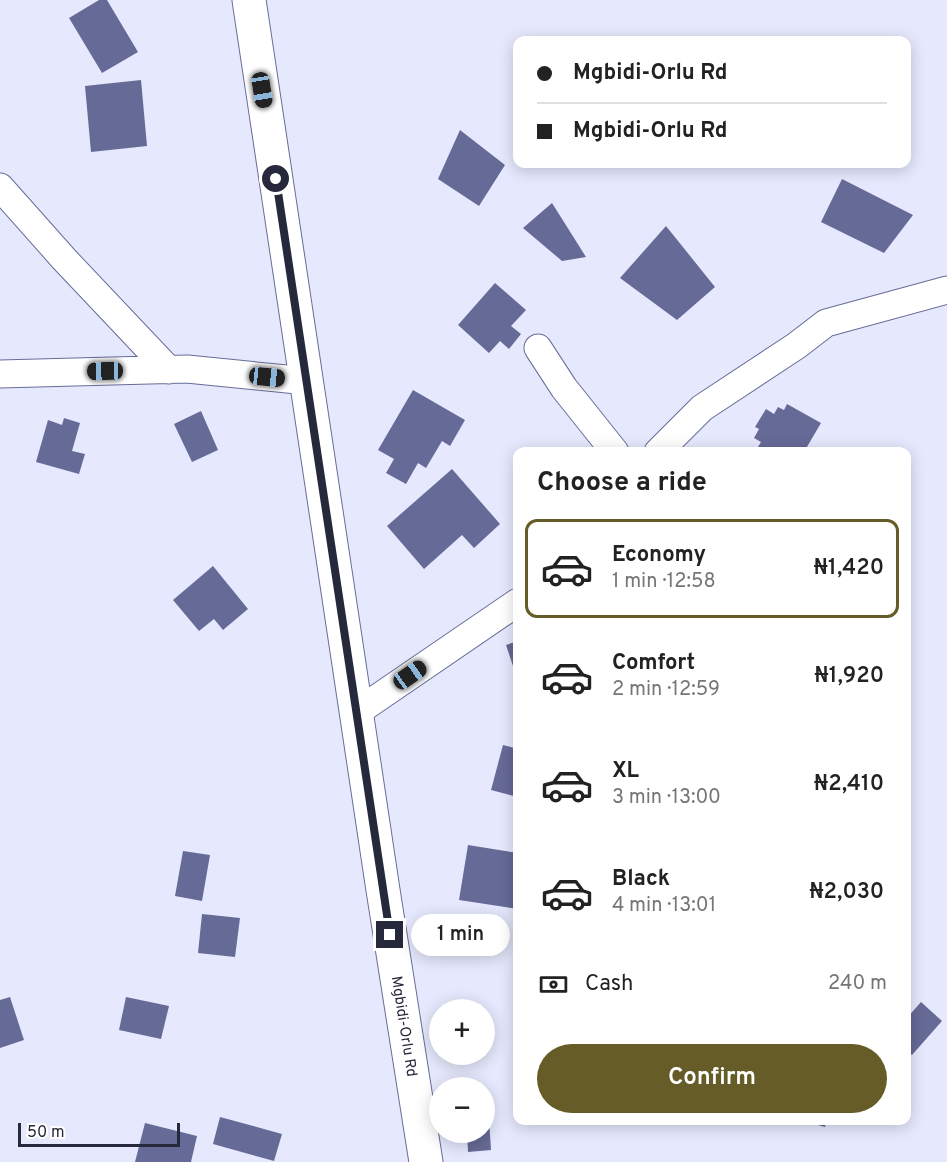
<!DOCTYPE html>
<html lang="en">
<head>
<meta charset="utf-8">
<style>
	:root { --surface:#fff; --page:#f6f6f6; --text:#222; --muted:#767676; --line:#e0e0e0; --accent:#655c28 }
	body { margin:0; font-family:Overpass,sans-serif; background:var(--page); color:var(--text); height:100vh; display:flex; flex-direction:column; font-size:22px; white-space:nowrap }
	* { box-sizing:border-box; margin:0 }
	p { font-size:20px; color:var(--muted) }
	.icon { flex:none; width:33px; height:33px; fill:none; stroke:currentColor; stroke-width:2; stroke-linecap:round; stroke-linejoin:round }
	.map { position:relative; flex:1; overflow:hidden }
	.drawer { position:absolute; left:513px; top:447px; width:398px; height:678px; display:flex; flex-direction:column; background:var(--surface); border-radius:12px; box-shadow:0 3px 15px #0003 }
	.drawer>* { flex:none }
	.hud { position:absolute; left:513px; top:36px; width:398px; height:132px; border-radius:12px; box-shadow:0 3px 15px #0003; display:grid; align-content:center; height:132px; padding:0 24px; background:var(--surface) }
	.buttons { position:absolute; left:429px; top:999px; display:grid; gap:12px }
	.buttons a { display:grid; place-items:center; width:66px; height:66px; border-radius:50%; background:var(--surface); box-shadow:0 3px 15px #0003; font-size:30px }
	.scale { position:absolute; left:18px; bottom:15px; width:162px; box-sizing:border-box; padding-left:6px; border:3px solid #26283b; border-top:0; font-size:16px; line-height:21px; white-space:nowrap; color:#26283b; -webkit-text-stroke:4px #fff; paint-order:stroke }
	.end { position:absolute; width:27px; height:27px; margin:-14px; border:8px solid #26283b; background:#fff; box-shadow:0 0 0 3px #fff }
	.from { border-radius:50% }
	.bubble { position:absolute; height:42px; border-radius:21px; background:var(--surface); box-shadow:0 3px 15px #0003; font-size:20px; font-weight:600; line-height:42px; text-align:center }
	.car { position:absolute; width:18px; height:36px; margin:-18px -9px; border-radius:8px; box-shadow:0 0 4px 2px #0007; background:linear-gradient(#222 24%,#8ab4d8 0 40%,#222 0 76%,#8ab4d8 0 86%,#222 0) }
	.hud b { display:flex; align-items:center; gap:21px; height:57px; font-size:22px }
	.hud b+b { border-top:2px solid var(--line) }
	.hud i { width:15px; height:15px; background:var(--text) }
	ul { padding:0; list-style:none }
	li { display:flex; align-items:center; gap:18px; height:99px; margin:0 12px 9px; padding:0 12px; border:3px solid transparent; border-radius:12px }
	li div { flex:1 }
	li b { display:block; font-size:22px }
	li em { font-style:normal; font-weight:600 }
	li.current { border-color:var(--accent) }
	li>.icon { width:54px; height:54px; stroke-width:1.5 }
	h2 { padding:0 24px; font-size:27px; line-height:72px }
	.pay { display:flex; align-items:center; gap:15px; height:66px; padding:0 24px; font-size:22px }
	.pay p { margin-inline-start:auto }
	.cta { display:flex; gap:12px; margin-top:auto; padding:12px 24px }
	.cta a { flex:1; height:69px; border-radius:36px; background:var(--accent); color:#fff; font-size:24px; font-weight:600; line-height:69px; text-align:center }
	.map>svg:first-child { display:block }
	.building { fill:#666a96 }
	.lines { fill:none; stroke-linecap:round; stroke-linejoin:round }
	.minor-casing { stroke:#676c98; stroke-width:29 }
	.major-casing { stroke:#676c98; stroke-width:35 }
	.minor { stroke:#fff; stroke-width:27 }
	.major { stroke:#fff; stroke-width:33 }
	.route { stroke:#26283b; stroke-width:8 }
	.labels { text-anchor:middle; stroke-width:6; stroke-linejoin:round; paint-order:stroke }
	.street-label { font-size:15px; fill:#26283b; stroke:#fff }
</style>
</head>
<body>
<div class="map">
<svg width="947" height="1162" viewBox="0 0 947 1162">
	<rect width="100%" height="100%" fill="#e6e9fd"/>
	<path class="building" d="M99,0H107L138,52L102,73L69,18Z
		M141,80L147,146L91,152L85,86Z
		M460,130L505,165L479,206L438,179Z
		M842,179L913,215L884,253L821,222Z
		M552,203L586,257L562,261L523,228Z
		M666,226L715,287L677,320L620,278Z
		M495,283L526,310L511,326L521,334L509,349L500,341L489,353L458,325Z
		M413,390L465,420L450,446L442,441L426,468L418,463L406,484L386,473L394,459L378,450Z
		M787,404L821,423L804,452H755L761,442L754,438L759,429L755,427L766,409L774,414L778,407L784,410Z
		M201,411L218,450L192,462L174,424Z
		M64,418L80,423L72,451L85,454L79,474L36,462L48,420L62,425Z
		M452,469L500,524L474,548L462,535L424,569L387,526Z
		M213,566L248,609L223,630L214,619L199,631L173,600Z
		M518,641V678H517L506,645Z
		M503,745L518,749V797L491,790Z
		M468,845L518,853V909L459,900Z
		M183,851L210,855L202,901L175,896Z
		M202,914L240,918L235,957L198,953Z
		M10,997L24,1040L0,1048V1000Z
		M126,997L169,1006L161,1039L119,1030Z
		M921,1002L942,1021L912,1055L906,1050V1019Z
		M475,1003V1010H448L447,1007Z
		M220,1117L282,1134L274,1161L213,1144Z
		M489,1119L491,1150L468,1152L467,1132H484V1120Z
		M800,1120H827L825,1127Z
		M145,1123L197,1136L191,1162H135Z"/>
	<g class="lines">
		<defs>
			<path id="minor" d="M0,187L64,259L169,370
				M538,348L564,388L615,452
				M0,374L187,369L307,381
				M658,452L702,408L796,346L826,323L947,290
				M357,712L518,602"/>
			<g id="major">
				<path id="s1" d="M249,0L383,890L426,1162"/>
			</g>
		</defs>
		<use href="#minor" class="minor-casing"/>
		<use href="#major" class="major-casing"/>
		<use href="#minor" class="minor"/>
		<use href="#major" class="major"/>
	</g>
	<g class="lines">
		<path class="route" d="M276,179L390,935"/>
	</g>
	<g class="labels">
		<g class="street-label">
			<text dy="5" stroke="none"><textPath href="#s1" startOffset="1038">Mgbidi-Orlu Rd</textPath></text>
		</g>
	</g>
</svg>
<div class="buttons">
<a>+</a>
<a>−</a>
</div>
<div class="scale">50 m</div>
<i class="end from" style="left:276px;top:179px"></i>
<i class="end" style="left:390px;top:935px"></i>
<div class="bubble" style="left:411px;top:914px;width:99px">1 min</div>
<i class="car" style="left:262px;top:90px;rotate:171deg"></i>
<i class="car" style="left:105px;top:371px;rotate:269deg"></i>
<i class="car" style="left:267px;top:377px;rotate:96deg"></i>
<i class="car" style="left:410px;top:675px;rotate:55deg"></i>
<div class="hud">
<b><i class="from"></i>Mgbidi-Orlu Rd</b>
<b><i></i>Mgbidi-Orlu Rd</b>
</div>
<section class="drawer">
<h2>Choose a ride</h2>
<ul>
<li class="current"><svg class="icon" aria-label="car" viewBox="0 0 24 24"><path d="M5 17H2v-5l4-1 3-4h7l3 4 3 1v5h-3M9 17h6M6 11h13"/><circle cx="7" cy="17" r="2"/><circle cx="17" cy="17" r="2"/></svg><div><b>Economy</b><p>1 min · 12:58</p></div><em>₦1,420</em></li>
<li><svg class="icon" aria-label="car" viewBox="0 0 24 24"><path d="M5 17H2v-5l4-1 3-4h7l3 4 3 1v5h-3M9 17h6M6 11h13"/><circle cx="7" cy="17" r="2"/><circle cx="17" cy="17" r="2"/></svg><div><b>Comfort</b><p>2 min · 12:59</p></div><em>₦1,920</em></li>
<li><svg class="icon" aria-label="car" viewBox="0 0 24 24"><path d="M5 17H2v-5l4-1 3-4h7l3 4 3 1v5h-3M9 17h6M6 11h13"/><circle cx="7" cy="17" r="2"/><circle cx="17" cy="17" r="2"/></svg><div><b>XL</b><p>3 min · 13:00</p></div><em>₦2,410</em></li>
<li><svg class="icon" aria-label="car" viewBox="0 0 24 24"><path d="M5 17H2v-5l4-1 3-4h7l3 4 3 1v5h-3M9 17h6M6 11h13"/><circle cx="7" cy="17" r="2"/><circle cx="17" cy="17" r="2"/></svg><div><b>Black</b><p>4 min · 13:01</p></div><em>₦2,030</em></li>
</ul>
<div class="pay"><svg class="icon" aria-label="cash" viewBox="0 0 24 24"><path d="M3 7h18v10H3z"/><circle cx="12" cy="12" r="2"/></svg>Cash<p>240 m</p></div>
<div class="cta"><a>Confirm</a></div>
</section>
</div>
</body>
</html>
